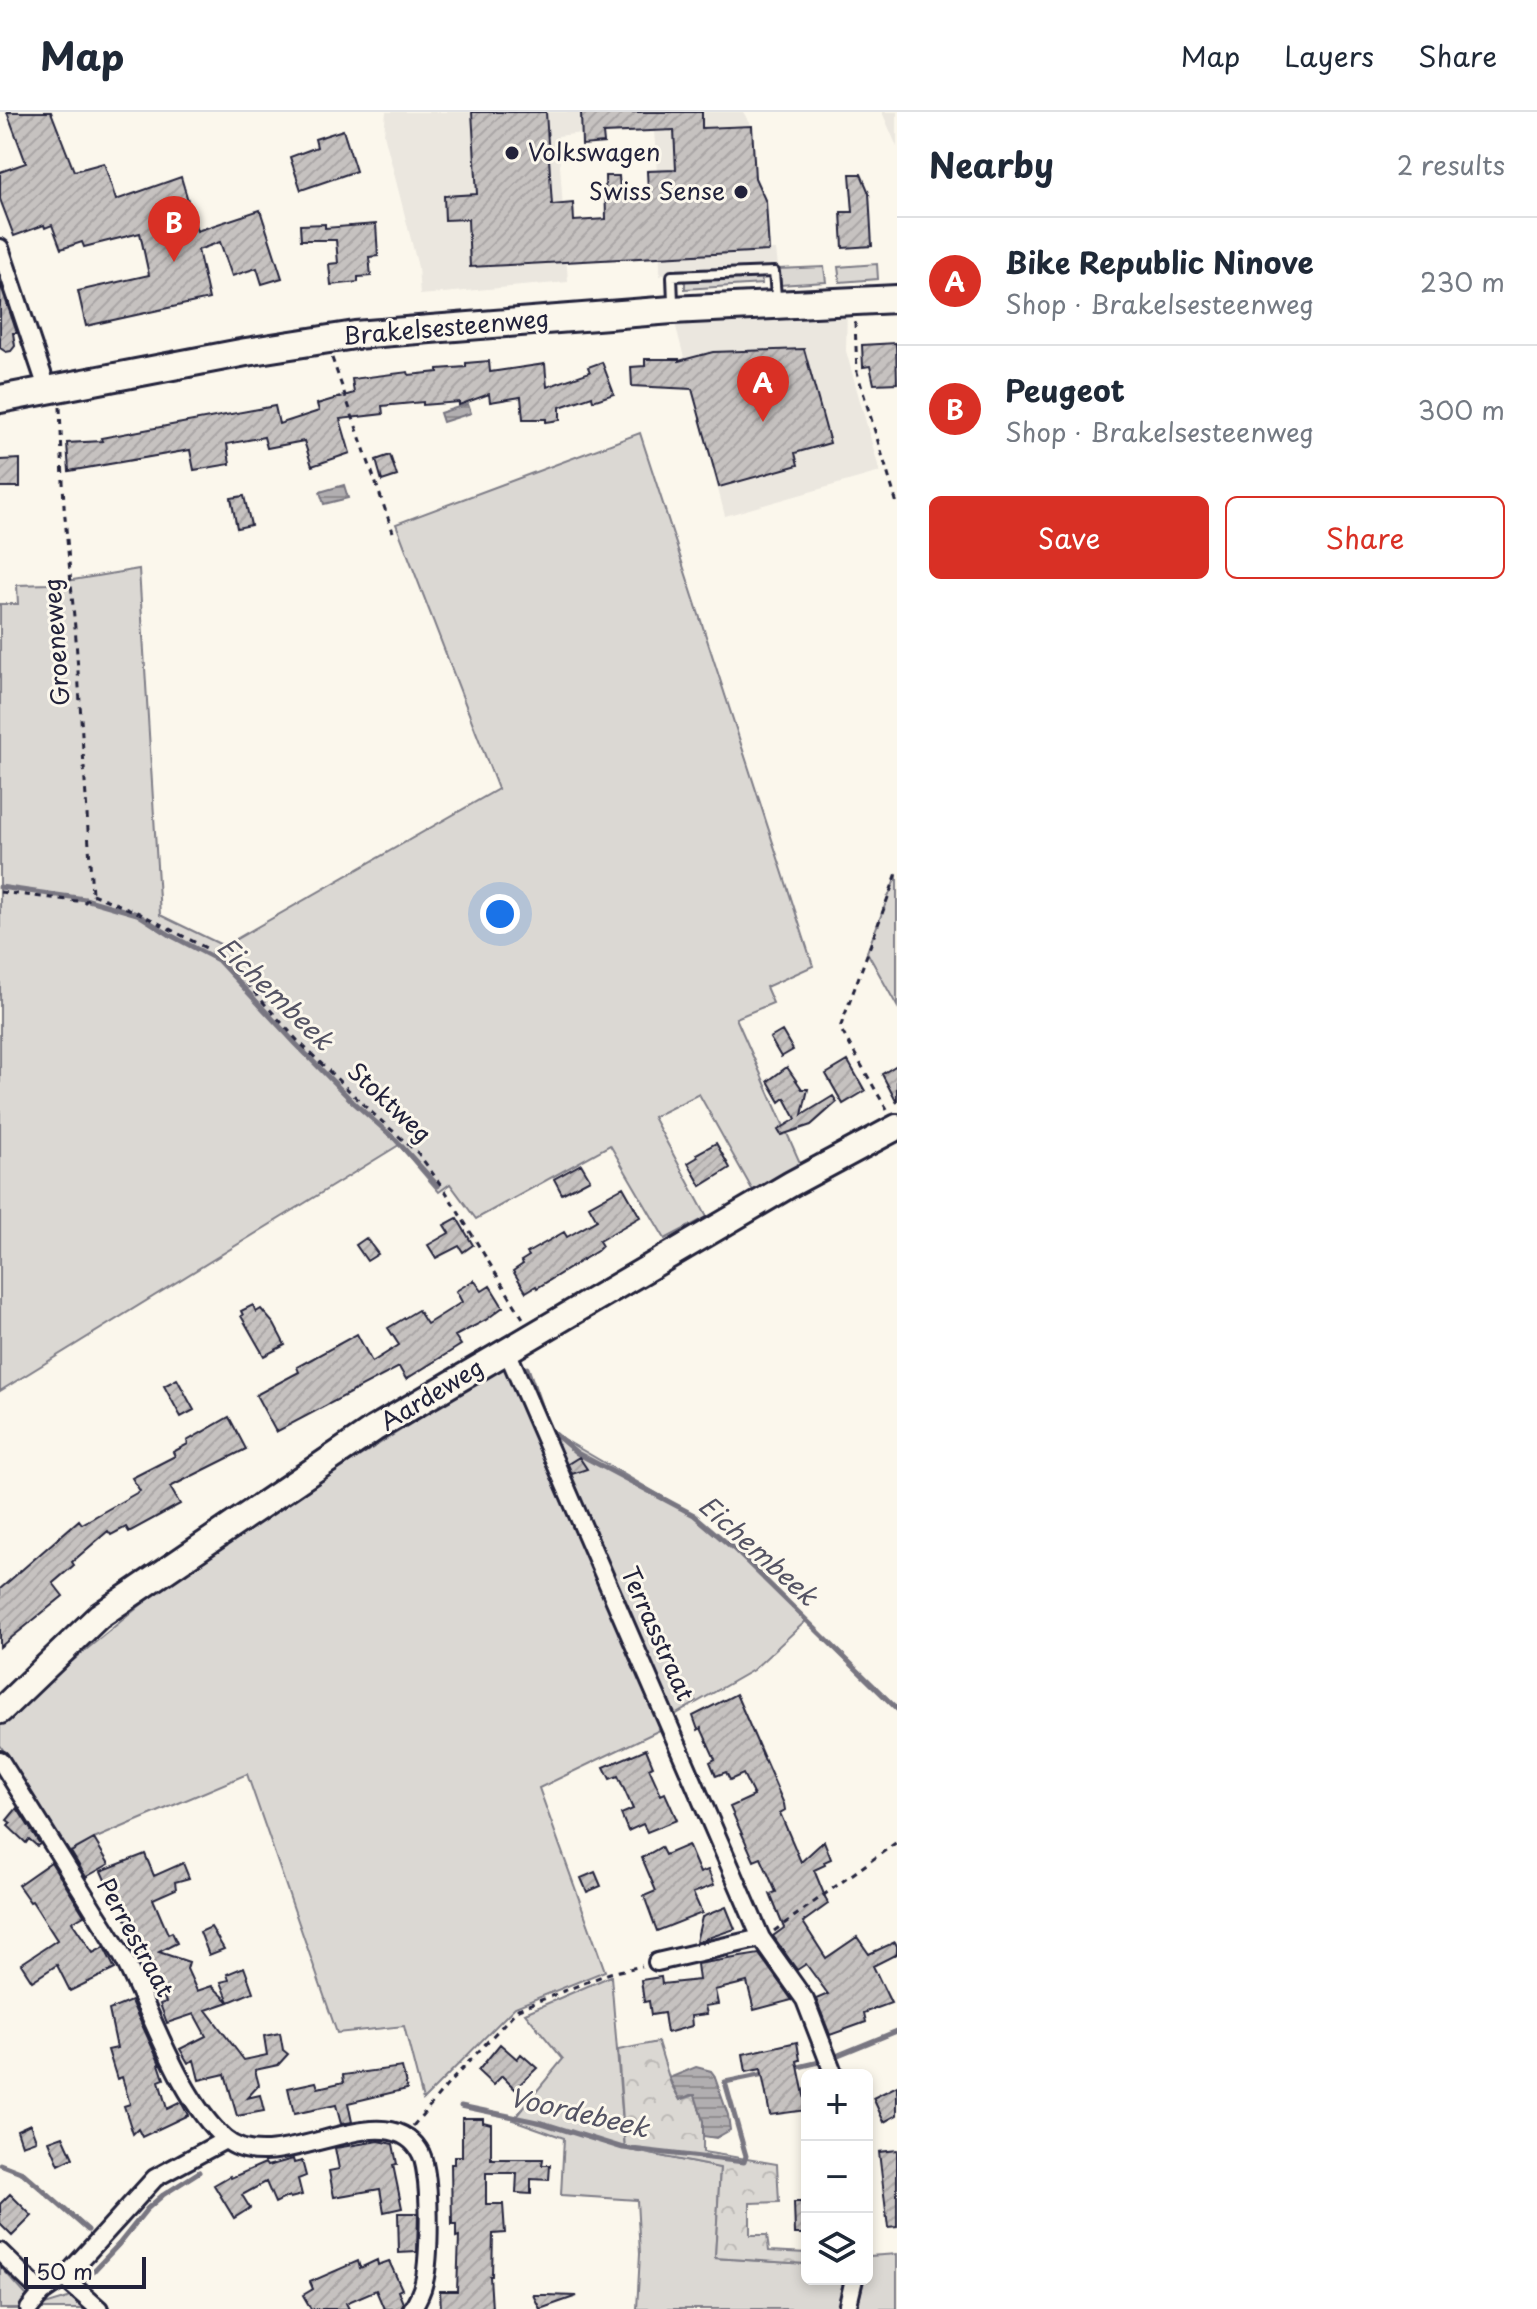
<!DOCTYPE html>
<html lang="en">
<head>
<meta charset="utf-8">
<style>
	:root { --surface:#fff; --page:#f2f2f3; --text:#1f2937; --muted:#747a83; --line:#e0e1e3; --accent:#d93025 }
	body { margin:0; font-family:"Playpen Sans",sans-serif; background:var(--page); color:var(--text) }
	.controls { position:absolute; right:24px; bottom:24px; display:grid; overflow:hidden; border-radius:12px; box-shadow:0 4px 12px #0003 }
	.controls button { width:72px; height:72px; display:grid; place-items:center; padding:0; border:0; border-bottom:2px solid var(--line); background:var(--surface); color:var(--text); font:40px sans-serif }
	.scale { position:absolute; left:24px; bottom:20px; width:122px; box-sizing:border-box; padding-left:8px; border:4px solid #22223b; border-top:0; font-size:22px; line-height:28px; white-space:nowrap; color:#22223b; -webkit-text-stroke:6px #fbf7ec; paint-order:stroke }
	.you { position:absolute; left:500px; top:802px; width:28px; height:28px; margin:-20px; border:6px solid #fff; border-radius:50%; background:#1a73e8; box-shadow:0 0 0 12px #1a73e833 }
	.badge { display:grid; place-items:center; width:52px; height:52px; border-radius:50%; background:var(--accent); color:#fff; font-size:26px; font-weight:700 }
	.pin { position:absolute; translate:-50% -66px; filter:drop-shadow(0 2px 4px #0008) }
	.pin::after { content:''; position:absolute; top:42px; width:28px; height:24px; background:inherit; clip-path:polygon(0 0,100% 0,50% 100%) }
	.list { margin:0; padding:0; list-style:none }
	h2 { display:flex; justify-content:space-between; align-items:center; height:104px; margin:0; padding:0 32px; font-size:34px }
	h2 small { font-size:26px; font-weight:400; color:var(--muted) }
	.list li { display:grid; grid-template-columns:52px 1fr auto; gap:24px; align-items:center; box-sizing:border-box; height:128px; padding:0 32px; border-top:2px solid var(--line) }
	.list b { display:block; font-size:30px; white-space:nowrap }
	.list p { margin:0; font-size:26px; white-space:nowrap; color:var(--muted) }
	.list em { font-size:26px; font-style:normal; color:var(--muted) }
	.actions { display:flex; gap:16px; padding:24px 32px }
	.actions a { flex:1; padding:18px 0; border:2px solid var(--accent); border-radius:12px; text-align:center; font-size:28px; color:var(--accent) }
	.actions .main { background:var(--accent); color:#fff }
	.icon { flex:none; width:44px; height:44px; fill:none; stroke:currentColor; stroke-width:2; stroke-linecap:round; stroke-linejoin:round }
	.map { position:relative; flex:none; width:897px; height:2197px; overflow:hidden }
	header { display:flex; align-items:center; gap:48px; box-sizing:border-box; height:112px; padding:0 40px; background:var(--surface); border-bottom:2px solid var(--line) }
	header strong { font-size:38px }
	nav { display:flex; gap:44px; margin-inline-start:auto; font-size:28px }
	main { display:flex }
	aside { flex:1; background:var(--surface) }
	.map>svg:first-child { display:block }
</style>
</head>
<body>
<header>
<strong>Map</strong>
<nav><a>Map</a><a>Layers</a><a>Share</a></nav>
</header>
<main>
<div class="map">
<svg width="897" height="2197" viewBox="0 0 897 2197">
	<defs>
		<pattern id="forest-crowns" width="20" height="18" patternUnits="userSpaceOnUse" patternTransform="scale(2)"><rect width="20" height="18" fill="#dbd8d3"/><path d="M2 6a3 3 0 1 1 6 0M12 15a3 3 0 1 1 6 0" fill="none" stroke="#bcb9b6"/></pattern>
		<pattern id="water-rules" width="6" height="5" patternUnits="userSpaceOnUse" patternTransform="scale(2)"><rect width="6" height="5" fill="#b1aeb0"/><path d="M0 2.5h6" fill="none" stroke="#908d90"/></pattern>
		<pattern id="building-hatch" width="6" height="6" patternUnits="userSpaceOnUse" patternTransform="scale(2)"><rect width="6" height="6" fill="#c6c2c0"/><path d="M-1 1l2-2M0 6l6-6M5 7l2-2" fill="none" stroke="#aaa6a6"/></pattern>
	</defs>
	<rect width="100%" height="100%" fill="#fbf7ec"/>
	<filter id="ink" filterUnits="userSpaceOnUse"><feTurbulence type="fractalNoise" baseFrequency=".0125" numOctaves="2"/><feDisplacementMap in="SourceGraphic" scale="16" xChannelSelector="R" yChannelSelector="G"/><feConvolveMatrix kernelMatrix="1 2 1 2 8 2 1 2 1" color-interpolation-filters="sRGB"/></filter>
	<g filter="url(#ink)">
		<path fill="#ebe7df" d="M386 0H743L752 14 755 66 766 90 769 138H776L778 154 663 162 660 165 659 87 654 19 582 21 558 24 568 170 420 183 418 155 384 22Z
			M882 0H897V35Z
			M847 196 846 239 880 360 725 404 674 207Z"/>
		<path fill="#dbd8d3" stroke="#7e7d87" stroke-width="2" d="M877 152 878 167 840 170 838 155Z
			M824 155 826 170 779 173 778 157Z
			M761 162 762 172 685 177V167Z
			M640 321 813 854 766 875 773 891 736 906 801 1053 753 1079 699 982 653 1005 707 1105 665 1127 610 1033 476 1107 450 1072 439 1080 399 1033 0 1279V492H18L17 473 49 472 139 457 160 803 224 834 498 677 396 412Z
			M897 762V894L867 840Z
			M501 1254 508 1257 664 1616 539 1676 605 1859 515 1895 423 1988 404 1914 337 1921 247 1662 94 1727 68 1741 0 1633V1614L5 1604 153 1483 282 1394Z
			M553 1321 694 1403 734 1437 807 1508 753 1558 671 1605Z
			M611 1864 625 2037 720 2056 715 2146 807 2152V2167H846L838 2197H637L640 2142 637 2088 561 2083 564 2026 513 2008 563 1947 525 1901Z
			M897 2142V2197H857L864 2167H867L869 2144Z
			M0 2154 25 2182 42 2194 71 2185 82 2189 88 2197H0Z"/>
		<path fill="url(#forest-crowns)" stroke="#7e7d87" stroke-width="2" d="M658 1930 671 1972 680 1988 695 1983 703 2009V2040L777 2052 779 2090 750 2091V2123H767L769 2139 807 2141V2152L715 2146 720 2056 625 2037 618 1938Z"/>
		<path fill="url(#water-rules)" stroke="#787681" stroke-width="2" d="M468 292 471 301 443 310 440 301Z
			M344 373 348 386 324 392 320 380Z
			M696 1955 711 1959 714 1963 728 2003 730 2018 716 2026 703 2024V2009L695 1983H690L680 1988 669 1966Z"/>
		<g fill="none" stroke-linecap="round" stroke-linejoin="round">
			<path stroke="#787681" stroke-width="5" d="M0 775 85 787 137 802 170 823 218 848 296 932 353 990 396 1028 438 1074
				M527 1256 548 1316 577 1341 694 1403 734 1437 897 1597
				M836 1944 897 1919
				M794 1956 824 1949
				M461 1994 542 2011 623 2036 744 2050 746 2044 725 1970 769 1961
				M0 2052 23 2061 88 2118
				M86 2167 119 2132 147 2097 163 2083 199 2060"/>
		</g>
		<path fill="url(#building-hatch)" stroke="#22223b" stroke-width="2" d="M7 0H51L74 59 104 51 116 88 181 65 197 119 260 98 282 166 262 172 257 156 232 164 220 130 198 138 209 187 86 214 78 179 149 163 140 121 84 135 82 130 61 137 52 113 45 116 44 113 14 124 0 87V60L26 51Z
			M472 0H546L552 93 573 91 574 109 606 107 605 64H619L620 79 648 78 647 59 676 58 674 18 603 21 604 31 582 33 581 0H702V16L752 14 755 66 766 90 769 139 470 155 468 107 445 108 444 84 477 82Z
			M343 18 356 59 301 78 290 45 317 35 315 27Z
			M850 62H861L869 81 872 134 843 136 841 100H853Z
			M325 112V116L376 112 378 144 369 145 371 164 358 165V170L331 173 329 152 338 151 336 128H301L300 113Z
			M0 171 17 221H13L15 234 11 239 6 240 0 236Z
			M896 231 897 271 874 272 870 254 863 255 862 233Z
			M804 237 830 331 795 341 798 353 719 375 692 277 632 274 631 255 645 254V247H679V249L713 240Z
			M489 249 490 260 545 252 547 275 590 260 588 255 602 250 614 282 593 289 592 284 560 295V308L546 310V307H523L521 285 490 290 489 282 459 293V290L423 293V290L382 294 383 302 340 307 350 341 312 354 304 329 267 336 264 325 227 332 230 352 194 358 190 338 69 359 67 331 102 329 101 326 275 294 279 312 319 299 317 292 354 281 352 267 408 260 409 263 438 260V257L466 255V251Z
			M390 343 397 364 382 369 376 348Z
			M20 347V375H0V348Z
			M244 384 251 413 237 416 231 386Z
			M782 919 793 938 781 945 770 926Z
			M848 949 865 979 843 992 826 962Z
			M897 953V991L882 962Z
			M787 955 802 977H808L802 1003 833 984 837 990 811 1013 781 1023 778 1018 796 1007 785 986 780 990 768 969Z
			M716 1031 730 1056 701 1074 688 1051 698 1045 696 1042Z
			M581 1052 590 1067 562 1082 554 1067Z
			M623 1075 640 1105 599 1129 602 1134 597 1139 537 1176 536 1174 526 1180 513 1159 523 1152 521 1149 529 1144 527 1141 564 1120 567 1125 597 1108 589 1094Z
			M457 1106 473 1133 463 1140 459 1134 436 1146 428 1133 449 1121 444 1113Z
			M366 1126 378 1142 367 1149 356 1133Z
			M474 1168 482 1179 490 1174 503 1195 486 1208 455 1224 461 1233 406 1267 399 1255 276 1320 256 1283 299 1260 297 1255 357 1222 372 1250 399 1233 388 1216 418 1198 427 1212 462 1190 456 1179Z
			M253 1193 256 1200 261 1197 274 1212 285 1233 264 1244 241 1204 243 1203 241 1199Z
			M177 1267 194 1298 181 1305 164 1274Z
			M229 1305 246 1337 170 1375 180 1392 129 1420 126 1415 111 1423 108 1419 72 1450 74 1453 53 1471 63 1484 0 1535V1477L79 1408 82 1412 140 1379 132 1366 175 1344 173 1340 188 1332 187 1329Z
			M579 1345 587 1357 572 1362 568 1352Z
			M736 1582 784 1692 785 1698 780 1701 801 1750 824 1729 831 1747 824 1750 825 1753 814 1758 828 1792 803 1810 826 1846 857 1825 869 1842 895 1830 897 1834V1842L873 1854 891 1891 864 1901 866 1910 830 1923 816 1887 828 1882 806 1852 797 1858 773 1824 784 1816 770 1782 776 1780 761 1746 754 1749 730 1695 754 1684 743 1662 730 1668 726 1660 716 1664 710 1650 715 1647 701 1616 698 1618 693 1604Z
			M646 1637 653 1654 649 1656 661 1683 665 1681 677 1708 647 1720 643 1712 628 1719 621 1702 633 1697 618 1664 610 1667 604 1655Z
			M17 1696 40 1732 37 1734 29 1727 26 1731 8 1714 11 1711 7 1708Z
			M94 1727 109 1752 86 1765 71 1740Z
			M688 1733 700 1761 708 1758 714 1773 693 1781 702 1801 657 1819 644 1784 656 1779 642 1746 661 1735 665 1743Z
			M145 1742 154 1764 183 1751 189 1766 175 1770 176 1777 153 1787 168 1822 172 1820 177 1831 159 1840 189 1850 187 1857 197 1879 212 1874 229 1890 206 1898 244 1948 267 1943 264 1924 280 1921 283 1938 288 1942 278 1953 255 1958 259 1973 247 1986 260 1983 264 1999 237 2004 225 1962 199 1968 194 1948 188 1951 180 1937 206 1924 194 1902 167 1911 160 1892 166 1890 130 1816 123 1800 126 1798 115 1772 108 1775 101 1759Z
			M51 1750 84 1803 72 1810 93 1841 104 1835 115 1857 70 1879 57 1853 32 1869 21 1852 57 1828 32 1789 30 1790 18 1773Z
			M595 1760 601 1774 587 1780 581 1766Z
			M726 1795 735 1817 696 1830 702 1805Z
			M211 1815 224 1837 209 1843 200 1820Z
			M759 1842 792 1888 754 1898 747 1870 715 1878 718 1892 705 1894 707 1902 691 1904 692 1914 667 1921 664 1901 651 1903 649 1889 644 1890 641 1868 661 1865 662 1872 699 1868 697 1852Z
			M244 1855 253 1880 229 1890 221 1870 229 1868 227 1862Z
			M131 1889 160 1952H159L164 1967 159 1969 167 1997 181 1990 188 2003 142 2025 138 2017 133 2022 124 1994 130 1992 122 1965 117 1967 108 1938 117 1936 109 1898Z
			M797 1930 800 1948 797 1949 807 1998 770 2003 761 1957 746 1960 743 1942Z
			M500 1932 517 1947 521 1942 537 1956 515 1977 502 1964 493 1973 478 1959Z
			M402 1955 407 1977 348 1991 352 2010 341 2012 336 1993 294 2002 288 1976 316 1970 318 1976 344 1970 343 1963Z
			M897 1974V2003L884 2010 873 1986Z
			M462 2006H483V2010L491 2012V2047H543L542 2053H550L549 2068 531 2067V2082L516 2081 517 2061H486V2092H503L505 2121 493 2122 492 2164H490L492 2197H441L440 2179H457L459 2124 456 2125V2113H452L451 2052H454V2044H462Z
			M30 2012 36 2028 22 2033 17 2018Z
			M63 2024 73 2046 59 2053 49 2029Z
			M379 2029 393 2032 397 2052 393 2053 402 2096 384 2100 380 2077 334 2085 329 2059 339 2057 335 2036Z
			M897 2038V2115L888 2116 879 2040Z
			M293 2047 294 2051 302 2049 306 2064 298 2067 302 2083 290 2086 289 2084 275 2091 266 2070 242 2083 250 2096 234 2106 214 2073 230 2064 231 2066 265 2051 267 2054Z
			M10 2082 32 2104 12 2124 0 2112V2092Z
			M794 2090H807V2122H795Z
			M398 2101H418L417 2140 399 2141Z
			M377 2148 378 2153 389 2149 402 2177 398 2179 403 2191 401 2197H384L376 2178 346 2191 349 2197H311L303 2183 313 2177 310 2170 358 2149 360 2156Z
			M533 2183H546L577 2184 540 2197Z"/>
		<g fill="none" stroke-linecap="round" stroke-linejoin="round">
			<g stroke="#22223b" stroke-width="14">
				<path id="lane" d="M673 190 672 164 774 160 776 184"/>
			</g>
			<g stroke="#22223b" stroke-width="22">
				<path id="street" d="M0 136 43 264
					M507 1239 761 1826 805 1888 834 1963
					M0 1648C29 1694 58 1740 87 1787 99 1807 113 1827 125 1849 152 1902 181 1989 225 2027 274 2070 382 1980 419 2038 432 2057 430 2146 424 2170 422 2179 417 2189 412 2197
					M657 1850 761 1826
					M0 2140 42 2181 64 2166
					M29 2197 42 2181
					M99 2197 64 2166 155 2066 225 2028
					M847 2197 854 2167"/>
			</g>
			<g stroke="#22223b" stroke-width="30">
				<path id="secondary" d="M0 1599 99 1504 374 1317 791 1072 897 1015"/>
			</g>
			<g stroke="#22223b" stroke-width="32">
				<path id="primary" d="M0 287 246 240 355 223 672 198 897 187"/>
			</g>
			<path stroke="#22223b" stroke-width="3" stroke-dasharray="6 6" stroke-linecap="butt" d="M855 210 857 260 897 392
				M332 246 393 420
				M60 295 64 394 76 527 92 782
				M0 780 85 790 92 782
				M92 782 139 801 223 845 297 928 370 999 418 1041 446 1080 524 1208
				M887 998 840 916 897 761
				M774 1819 897 1730
				M413 2014 449 1971 518 1897 610 1861 642 1854"/>
			<use href="#lane" stroke="#fbf7ec" stroke-width="8"/>
			<use href="#street" stroke="#fbf7ec" stroke-width="16"/>
			<use href="#secondary" stroke="#fbf7ec" stroke-width="24"/>
			<use href="#primary" stroke="#fbf7ec" stroke-width="26"/>
		</g>
	</g>
	<g fill="#22223b" stroke="#fbf7ec" stroke-width="3">
		<circle cx="512" cy="41" r="8"/>
		<circle cx="741" cy="80" r="8"/>
	</g>
	<g text-anchor="middle" stroke-width="6" stroke-linejoin="round" paint-order="stroke">
		<g font-size="24" fill="#22223b" stroke="#fbf7ec" text-anchor="start">
			<text x="528" y="49">Volkswagen</text>
			<text x="725" y="88" text-anchor="end">Swiss Sense</text>
		</g>
		<g font-size="24" fill="#22223b" stroke="#fbf7ec">
			<text transform="translate(446 216) rotate(-5)" y="8">Brakelsesteenweg</text>
			<text transform="translate(57 530) rotate(-94)" y="8">Groeneweg</text>
			<text transform="translate(389 991) rotate(43)" y="8">Stoktweg</text>
			<text transform="translate(432 1283) rotate(-31)" y="8">Aardeweg</text>
			<text transform="translate(657 1522) rotate(66)" y="8">Terrasstraat</text>
			<text transform="translate(135 1826) rotate(61)" y="8">Perrestraat</text>
		</g>
		<g font-size="26" font-style="italic" fill="#545364" stroke="#fbf7ec">
			<text transform="translate(275 882) rotate(44)" y="9">Eichembeek</text>
			<text transform="translate(758 1439) rotate(42)" y="9">Eichembeek</text>
			<text transform="translate(579 2001) rotate(13)" y="9">Voordebeek</text>
		</g>
	</g>
</svg>
<div class="controls">
<button>+</button>
<button>−</button>
<button><svg class="icon" aria-label="layers" viewBox="0 0 24 24"><path d="M12 4l9 5-9 5-9-5zM3 14l9 5 9-5"/></svg></button>
</div>
<div class="scale">50 m</div>
<div class="you"></div>
<div class="pin badge" style="left:763px;top:310px">A</div>
<div class="pin badge" style="left:174px;top:150px">B</div>
</div>
<aside>
<h2>Nearby<small>2 results</small></h2>
<ul class="list">
<li><span class="badge">A</span><div><b>Bike Republic Ninove</b><p>Shop · Brakelsesteenweg</p></div><em>230 m</em></li>
<li><span class="badge">B</span><div><b>Peugeot</b><p>Shop · Brakelsesteenweg</p></div><em>300 m</em></li>
</ul>
<div class="actions"><a class="main">Save</a><a>Share</a></div>
</aside>
</main>
</body>
</html>
